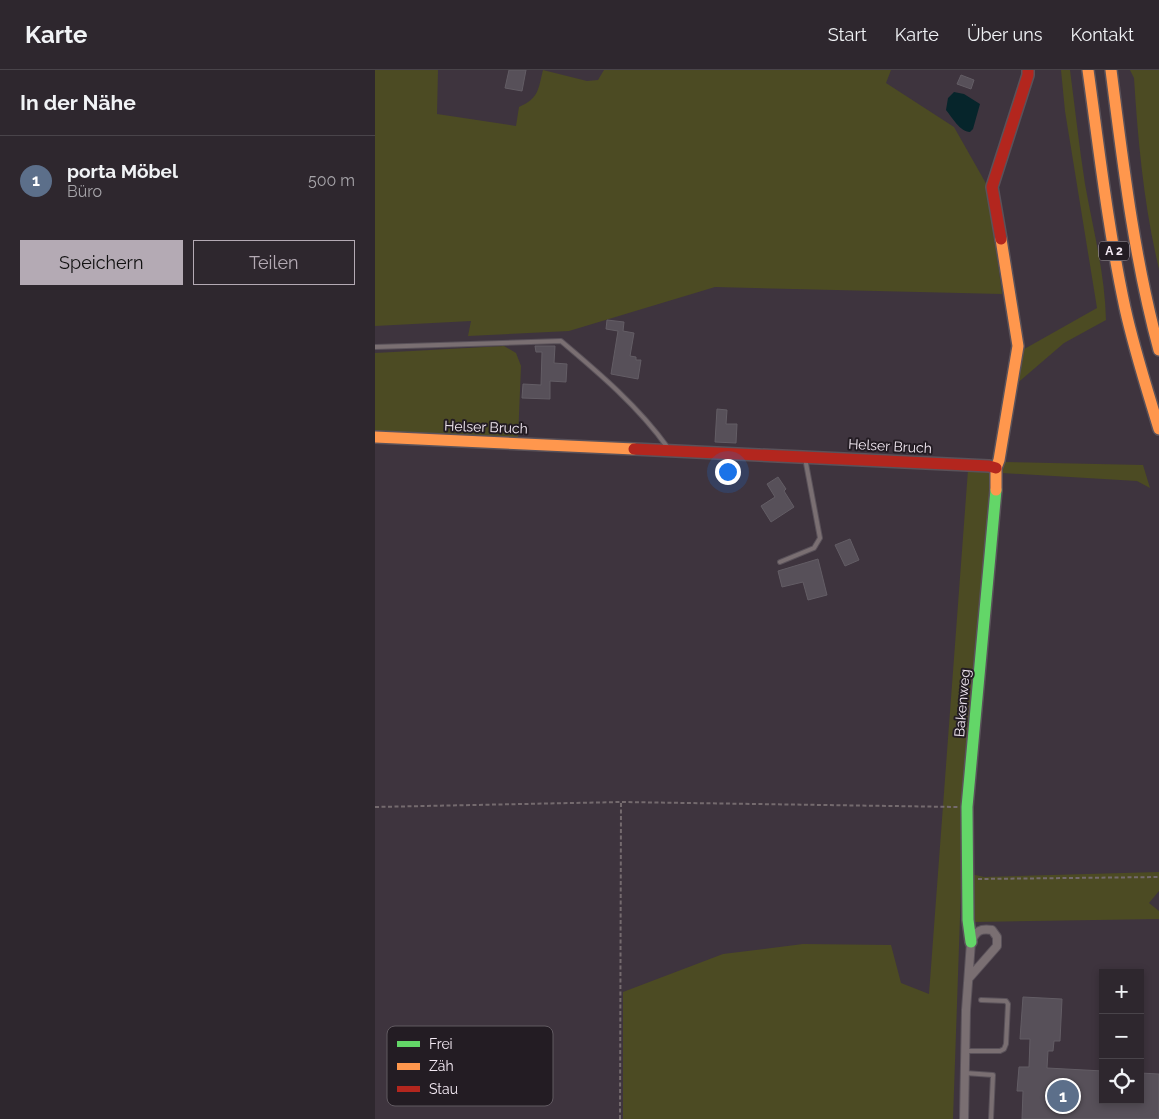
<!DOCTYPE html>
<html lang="de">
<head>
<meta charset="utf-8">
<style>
	:root { --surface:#2e272e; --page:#3a333a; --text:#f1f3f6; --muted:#a7a5aa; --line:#49444a; --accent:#b4aab4 }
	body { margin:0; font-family:Raleway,sans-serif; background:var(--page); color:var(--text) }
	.controls { position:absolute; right:15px; bottom:15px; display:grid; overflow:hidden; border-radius:0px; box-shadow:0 2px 8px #0003 }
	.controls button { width:45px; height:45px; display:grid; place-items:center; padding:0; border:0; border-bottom:1px solid var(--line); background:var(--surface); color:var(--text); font:25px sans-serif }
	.you { position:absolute; left:352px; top:401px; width:18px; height:18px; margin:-12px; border:4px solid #fff; border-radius:50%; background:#1a73e8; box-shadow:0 0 0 8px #1a73e833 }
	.badge { display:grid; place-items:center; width:32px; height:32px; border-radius:50%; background:var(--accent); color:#fff; font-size:16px; font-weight:700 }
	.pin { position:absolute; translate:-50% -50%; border:2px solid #fff; box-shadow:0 1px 5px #0006 }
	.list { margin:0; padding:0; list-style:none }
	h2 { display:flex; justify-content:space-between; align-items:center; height:65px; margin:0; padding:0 20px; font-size:21px }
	h2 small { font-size:16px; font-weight:400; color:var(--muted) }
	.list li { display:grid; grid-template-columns:32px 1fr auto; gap:15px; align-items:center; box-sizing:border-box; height:90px; padding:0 20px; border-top:1px solid var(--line) }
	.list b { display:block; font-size:19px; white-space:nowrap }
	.list p { margin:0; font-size:16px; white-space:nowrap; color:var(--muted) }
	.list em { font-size:16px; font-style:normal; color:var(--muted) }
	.actions { display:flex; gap:10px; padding:15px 20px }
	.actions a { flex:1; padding:11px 0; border:1px solid var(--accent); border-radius:0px; text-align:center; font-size:18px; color:var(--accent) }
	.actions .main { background:var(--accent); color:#111 }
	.icon { flex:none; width:28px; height:28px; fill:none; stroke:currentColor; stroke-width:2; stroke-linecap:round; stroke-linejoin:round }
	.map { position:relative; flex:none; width:784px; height:1049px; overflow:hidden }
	header { display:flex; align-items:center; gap:30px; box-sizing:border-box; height:70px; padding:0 25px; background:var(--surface); border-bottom:1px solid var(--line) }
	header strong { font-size:24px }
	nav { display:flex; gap:28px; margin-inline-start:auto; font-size:18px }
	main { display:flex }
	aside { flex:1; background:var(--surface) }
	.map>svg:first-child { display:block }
</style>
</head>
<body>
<header>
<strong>Karte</strong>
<nav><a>Start</a><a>Karte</a><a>Über uns</a><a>Kontakt</a></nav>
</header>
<main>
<aside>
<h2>In der Nähe<small></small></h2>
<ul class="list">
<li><span class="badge" style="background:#5c6f8a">1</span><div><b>porta Möbel</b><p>Büro</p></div><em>500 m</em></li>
</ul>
<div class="actions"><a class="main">Speichern</a><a>Teilen</a></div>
</aside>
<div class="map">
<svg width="784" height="1049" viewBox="0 0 784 1049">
	<rect width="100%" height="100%" fill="#3e343e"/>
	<path fill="#4c4b23" d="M0 0H63L62 44 141 56 144 37C164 28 163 20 168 0L212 11 223 10 229 0H516L511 13 579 57 613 117 627 224 340 217 194 261 93 266 96 251 0 256Z
		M686 0H695C700 38 704 76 710 114 718 159 730 204 731 250L689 273 639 316 644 282 722 238 690 41Z
		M755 0H784V199C769 136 763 72 759 8Z
		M129 276 141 283 146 296 143 369 0 361V283Z
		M628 392 768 395 775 418 762 411 627 403Z
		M593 400 617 401 589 732 578 1049H248V922L348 884 428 874 516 875 526 913 554 924Z
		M784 802V821L774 833 784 841V849L598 852 596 804 609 807Z"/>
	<path fill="#06252b" d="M579 22 589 24 605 34 598 59 595 62C585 62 577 47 571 40L573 28Z"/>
	<path fill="#575059" stroke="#635d65" d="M134 0H151L147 21 130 18Z
		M586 5 599 10 596 19 582 14Z
		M232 250 249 252 248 261 259 263 255 286 261 287V290H266L263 309 236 304 243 261 231 259Z
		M160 276H180L179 293 192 294 191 312 175 311V329L147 328 148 314 166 315 167 282H161Z
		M342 339 352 340 351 354H362L361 373 340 372Z
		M403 407 411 419 409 421 419 437 396 452 386 436 400 427 392 414Z
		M475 469 484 490 470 496 460 475Z
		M443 489 452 525 433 530 428 512 407 517 403 501Z
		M648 927 687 929 685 971H679L678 981H673L672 998 728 1001V1030H765V1003L784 1004V1049H647L648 1021H642L644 997H654L655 969H645Z"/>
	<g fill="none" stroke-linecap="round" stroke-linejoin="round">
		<g stroke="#5a525a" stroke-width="6">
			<path id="lane" d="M0 277 186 271C224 303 264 337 293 378
				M405 492 439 478 445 468 430 388
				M590 981H625L629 979 631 974 633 934 631 931 606 930
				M590 1003 618 1005 616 1049"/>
		</g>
		<g stroke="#5a525a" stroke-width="10">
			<path id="street" d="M589 1049 591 940 596 872C601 861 605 858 617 860L622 867V876L594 908"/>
		</g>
		<g stroke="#5a525a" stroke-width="14">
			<path id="fast" d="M596 872 593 850 592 737 621 420"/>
		</g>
		<g stroke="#5a525a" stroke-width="14">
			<path id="slow" d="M713 0C724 79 733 159 750 238 759 279 772 319 784 359
				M736 0C748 94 759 188 784 280
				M0 367 259 379
				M621 420V398L624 390 643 276 626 169"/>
		</g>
		<g stroke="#5a525a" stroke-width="14">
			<path id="jam" d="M626 169 617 117 653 5V0
				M259 379 614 396 621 398"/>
		</g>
		<path stroke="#746a6e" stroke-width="2" stroke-dasharray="4 2.5" stroke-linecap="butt" d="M0 737 246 732 583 737
			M603 809 784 807
			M245 1049 246 732"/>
		<use href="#lane" stroke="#7a6f72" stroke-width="4"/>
		<use href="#street" stroke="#7a6f72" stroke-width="8"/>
		<use href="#fast" stroke="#63d668" stroke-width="11"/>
		<use href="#slow" stroke="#ff974d" stroke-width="11"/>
		<use href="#jam" stroke="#b3261e" stroke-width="11"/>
	</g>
	<g text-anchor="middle" stroke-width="4" stroke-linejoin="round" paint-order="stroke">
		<rect fill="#231c23" stroke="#b5acb5" stroke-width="1" x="724" y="171.5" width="30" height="19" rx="4"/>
		<g font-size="12" font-weight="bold" fill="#f3e9f3">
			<text x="739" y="185">A 2</text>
		</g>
		<g font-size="14" fill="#f3e9f3" stroke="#231c23">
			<text transform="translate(111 357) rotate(2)" y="5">Helser Bruch</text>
			<text transform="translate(515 376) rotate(3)" y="5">Helser Bruch</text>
			<text transform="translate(587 633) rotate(-85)" y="5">Bakenweg</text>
		</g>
	</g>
	<rect x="12" y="956" width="166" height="80" rx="8" fill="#231c23" stroke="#615a61" stroke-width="1"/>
	<rect x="22" y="971" width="23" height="6" fill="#63d668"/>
	<rect x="22" y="993" width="23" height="7" fill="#ff974d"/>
	<rect x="22" y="1016" width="23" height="6" fill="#b3261e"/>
	<g font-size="14" fill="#f3e9f3">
		<text x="54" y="979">Frei</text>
		<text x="54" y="1001">Zäh</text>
		<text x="54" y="1024">Stau</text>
	</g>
</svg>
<div class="controls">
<button>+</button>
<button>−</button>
<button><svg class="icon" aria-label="locate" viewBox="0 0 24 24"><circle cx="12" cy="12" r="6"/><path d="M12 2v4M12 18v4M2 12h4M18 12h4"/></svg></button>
</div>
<div class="you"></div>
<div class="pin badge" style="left:688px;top:1026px;background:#5c6f8a">1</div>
</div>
</main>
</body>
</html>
